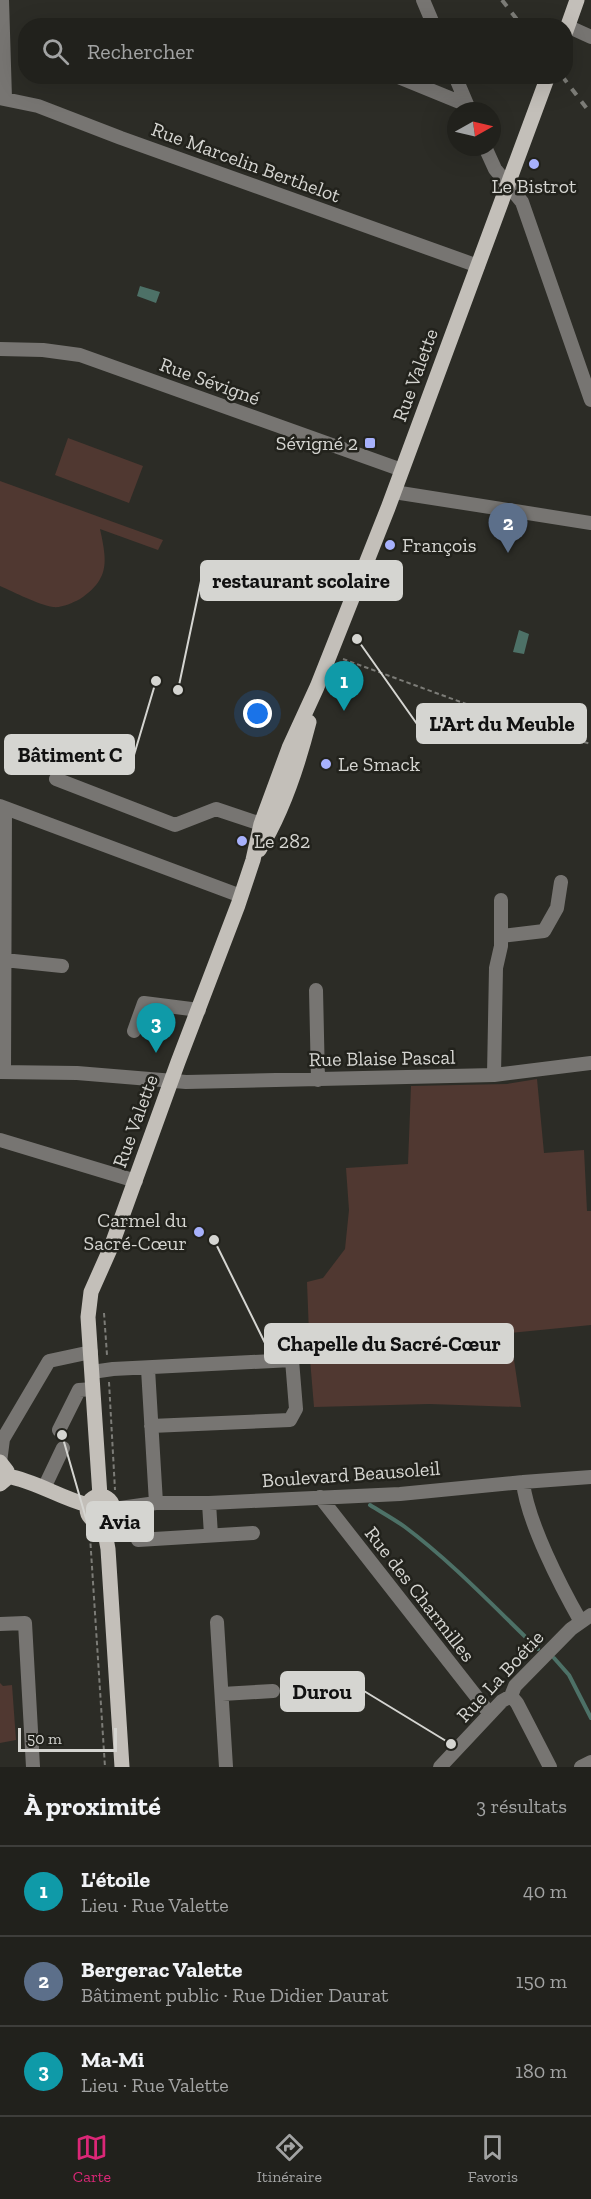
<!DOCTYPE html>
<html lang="fr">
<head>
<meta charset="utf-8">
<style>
	:root { --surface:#21211c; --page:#292925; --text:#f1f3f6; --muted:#a2a3a3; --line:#3e3e3b; --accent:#db2777 }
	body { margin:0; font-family:"Zilla Slab",serif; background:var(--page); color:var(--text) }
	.compass { position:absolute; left:447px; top:102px; width:54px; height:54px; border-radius:50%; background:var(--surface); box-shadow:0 6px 24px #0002; rotate:82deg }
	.scale { position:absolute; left:18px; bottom:15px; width:99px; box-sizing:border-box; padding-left:6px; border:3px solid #d5d5d1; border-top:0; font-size:16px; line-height:21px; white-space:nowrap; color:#d5d5d1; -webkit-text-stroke:4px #22221c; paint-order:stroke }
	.you { position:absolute; left:258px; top:714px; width:21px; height:21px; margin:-15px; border:4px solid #fff; border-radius:50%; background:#1a73e8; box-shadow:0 0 0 9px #1a73e833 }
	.badge { display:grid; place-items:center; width:39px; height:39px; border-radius:50%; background:var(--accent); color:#fff; font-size:20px; font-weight:700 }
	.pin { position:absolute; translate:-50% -50px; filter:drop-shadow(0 2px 3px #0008) }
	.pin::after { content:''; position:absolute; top:32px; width:21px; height:18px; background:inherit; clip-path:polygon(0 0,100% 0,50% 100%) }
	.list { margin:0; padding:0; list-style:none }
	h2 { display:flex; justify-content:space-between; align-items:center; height:78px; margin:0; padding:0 24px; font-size:26px }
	h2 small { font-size:20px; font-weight:400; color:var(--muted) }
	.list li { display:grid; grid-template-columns:39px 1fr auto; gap:18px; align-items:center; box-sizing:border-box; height:90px; padding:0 24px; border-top:2px solid var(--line) }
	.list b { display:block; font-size:22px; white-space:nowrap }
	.list p { margin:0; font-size:20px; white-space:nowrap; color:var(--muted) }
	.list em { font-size:20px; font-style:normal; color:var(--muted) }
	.icon { flex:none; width:33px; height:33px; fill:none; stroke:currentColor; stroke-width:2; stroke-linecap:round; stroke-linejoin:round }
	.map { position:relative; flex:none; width:591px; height:1767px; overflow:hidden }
	.search { position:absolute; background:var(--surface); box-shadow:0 6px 24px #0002; left:18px; right:18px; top:18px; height:66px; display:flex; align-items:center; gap:15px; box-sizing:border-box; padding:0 21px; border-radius:24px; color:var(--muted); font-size:22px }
	.sheet { height:348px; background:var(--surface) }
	nav { display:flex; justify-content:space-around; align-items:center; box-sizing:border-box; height:84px; border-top:2px solid var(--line); background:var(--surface); font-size:16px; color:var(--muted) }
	nav a { display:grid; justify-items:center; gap:3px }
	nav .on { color:var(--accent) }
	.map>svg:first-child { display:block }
</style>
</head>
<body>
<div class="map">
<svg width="591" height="1767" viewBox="0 0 591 1767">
	<rect width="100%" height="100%" fill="#2c2c26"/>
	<path fill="#503831" d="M68 438 143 466 129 503 55 475Z
		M0 481 163 540 158 550 100 529C107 561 110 579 80 599 72 603 62 608 53 607 39 605 14 592 0 586Z
		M537 1079 544 1153 584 1150 587 1211H591V1325L510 1333 521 1407 429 1404 314 1407 310 1359 307 1282 323 1278 345 1249 349 1210 346 1168 408 1164 411 1086 507 1084Z
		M0 1683 3 1686 12 1685 16 1740 0 1743Z"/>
	<path fill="#4d7167" d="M140 286 160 292 156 303 137 296Z
		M519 630 529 634 524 654 513 652Z"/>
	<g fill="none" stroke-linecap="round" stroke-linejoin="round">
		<path stroke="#4d7167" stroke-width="4" d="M370 1505C381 1512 394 1519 405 1527 453 1563 494 1607 538 1649
			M554 1658 569 1675 591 1718"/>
		<path stroke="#7c7c77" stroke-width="2" stroke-dasharray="4.5 3" stroke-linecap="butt" d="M343 659 521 724 591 744
			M104 1313 107 1355
			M109 1382 115 1490
			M119 1525 122 1540
			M90 1536 105 1767"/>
		<path stroke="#777572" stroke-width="14" d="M2 0 5 98
			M423 0 434 26
			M567 26 591 37
			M396 76 467 105
			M455 76 469 109
			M0 98 38 106 121 138 478 266
			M485 147 495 169 522 202 591 400
			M0 349 43 350 80 355 402 470
			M394 492 591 523
			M56 779 175 825 216 809 261 824
			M0 806 241 896
			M501 936 544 931 557 908 561 882
			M4 960 62 966
			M316 990 318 1080
			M134 1031 144 1003 199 1010
			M0 1072 77 1073 186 1082 494 1075 591 1063
			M4 1072 5 808
			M494 1075 496 968 501 946V900
			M0 1140 136 1181
			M148 1369 156 1503
			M92 1372 113 1369 292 1360 296 1409 290 1420 151 1426
			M59 1430 79 1390 93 1389
			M0 1462 3 1439 49 1361 91 1352
			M523 1482C527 1521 561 1587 581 1622
			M44 1488 63 1448
			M320 1497 490 1714
			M209 1503 211 1535
			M113 1509 156 1503H209L400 1494 523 1482 591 1477
			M138 1540 253 1533
			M217 1622 226 1767
			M0 1624 25 1623 33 1767
			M222 1694 273 1691
			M511 1696 517 1703 550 1767
			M440 1767 502 1701 511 1696 515 1686 571 1629 591 1615
			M581 1767 591 1762"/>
		<path stroke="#c3bfb9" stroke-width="15" d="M566 31 577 0
			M259 850C283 812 298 765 309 722
			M0 1462 7 1471 6 1479 0 1484
			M7 1476C36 1481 60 1498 88 1505
			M100 1496 88 1317 91 1292 111 1247 178 1062 238 905 253 860 261 824 289 748 317 687 388 508 548 76
			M87 1509a13 13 0 1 1 26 0a13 13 0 1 1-26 0Z
			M103 1522 108 1549 122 1767"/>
		<path stroke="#7c7c77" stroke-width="4" stroke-dasharray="8 8" stroke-linecap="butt" d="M502 0 522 26
			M562 76 591 114"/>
	</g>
	<g fill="#a7b1fc" stroke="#22221c" stroke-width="2">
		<circle cx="534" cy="164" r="6"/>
		<rect x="364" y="437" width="12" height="12" rx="3"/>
		<circle cx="390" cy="545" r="6"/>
		<circle cx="326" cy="764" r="6"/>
		<circle cx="242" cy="841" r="6"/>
		<circle cx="199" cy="1232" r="6"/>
	</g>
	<g text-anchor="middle" stroke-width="5" stroke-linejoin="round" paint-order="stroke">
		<g font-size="20" fill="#d5d5d1" stroke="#22221c">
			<text transform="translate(246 162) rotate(20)" y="7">Rue Marcelin Berthelot</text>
			<text transform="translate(415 375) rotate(-70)" y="7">Rue Valette</text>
			<text transform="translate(210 381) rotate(20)" y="7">Rue Sévigné</text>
			<text transform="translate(382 1058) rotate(-1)" y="7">Rue Blaise Pascal</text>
			<text transform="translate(135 1121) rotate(-70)" y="7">Rue Valette</text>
			<text transform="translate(351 1474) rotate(-4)" y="7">Boulevard Beausoleil</text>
			<text transform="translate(420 1594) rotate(52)" y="7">Rue des Charmilles</text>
			<text transform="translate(500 1676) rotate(-47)" y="7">Rue La Boétie</text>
		</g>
		<g font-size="20" fill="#d5d5d1" stroke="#22221c" text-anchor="start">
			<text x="534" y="193" text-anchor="middle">Le Bistrot</text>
			<text x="358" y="450" text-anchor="end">Sévigné 2</text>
			<text x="402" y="552">François</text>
			<text x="338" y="771">Le Smack</text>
			<text x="254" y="848">Le 282</text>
			<text x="187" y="1227" text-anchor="end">Carmel du<tspan x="187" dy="23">Sacré-Cœur</tspan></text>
		</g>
	</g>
	<path fill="none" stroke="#d5d5d1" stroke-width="2" d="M178 690L201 581M357 639L417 724M156 681L134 755M214 1240L265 1343M62 1435L87 1522M451 1744L364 1691"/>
	<g fill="#d5d5d1" stroke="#22221c" stroke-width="2">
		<circle cx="178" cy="690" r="6"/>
		<circle cx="357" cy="639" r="6"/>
		<circle cx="156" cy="681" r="6"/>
		<circle cx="214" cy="1240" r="6"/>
		<circle cx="62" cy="1435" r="6"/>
		<circle cx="451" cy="1744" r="6"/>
	</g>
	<g fill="#d5d5d1" stroke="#d5d5d1" stroke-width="2">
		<rect x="201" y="561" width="201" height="39" rx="6"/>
		<rect x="417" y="704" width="169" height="39" rx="6"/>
		<rect x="5" y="735" width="129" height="39" rx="6"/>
		<rect x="265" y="1324" width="248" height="39" rx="6"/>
		<rect x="87" y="1502" width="66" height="39" rx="6"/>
		<rect x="281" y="1672" width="83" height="39" rx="6"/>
	</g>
	<g font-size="21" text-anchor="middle" font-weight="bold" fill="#111">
		<text x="301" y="588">restaurant scolaire</text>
		<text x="502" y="731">L'Art du Meuble</text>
		<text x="70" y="762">Bâtiment C</text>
		<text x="389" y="1351">Chapelle du Sacré-Cœur</text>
		<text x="120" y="1529">Avia</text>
		<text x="322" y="1699">Durou</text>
	</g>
</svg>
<svg class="compass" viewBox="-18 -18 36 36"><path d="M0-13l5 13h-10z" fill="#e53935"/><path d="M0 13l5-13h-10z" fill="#a2a3a3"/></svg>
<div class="scale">50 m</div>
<div class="you"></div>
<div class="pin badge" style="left:344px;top:711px;background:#0f9aa8">1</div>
<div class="pin badge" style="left:508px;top:553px;background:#5c6f8a">2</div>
<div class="pin badge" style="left:156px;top:1053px;background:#0f9aa8">3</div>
<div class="search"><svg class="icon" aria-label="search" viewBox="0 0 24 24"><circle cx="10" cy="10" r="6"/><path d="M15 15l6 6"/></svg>Rechercher</div>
</div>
<section class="sheet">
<h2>À proximité<small>3 résultats</small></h2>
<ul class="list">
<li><span class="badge" style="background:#0f9aa8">1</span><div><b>L'étoile</b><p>Lieu · Rue Valette</p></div><em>40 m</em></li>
<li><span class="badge" style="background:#5c6f8a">2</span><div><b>Bergerac Valette</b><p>Bâtiment public · Rue Didier Daurat</p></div><em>150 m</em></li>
<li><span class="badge" style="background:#0f9aa8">3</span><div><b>Ma-Mi</b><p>Lieu · Rue Valette</p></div><em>180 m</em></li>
</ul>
</section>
<nav>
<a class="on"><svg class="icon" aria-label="map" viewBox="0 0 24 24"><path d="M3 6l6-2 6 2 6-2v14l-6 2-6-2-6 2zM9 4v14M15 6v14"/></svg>Carte</a>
<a><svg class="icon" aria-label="directions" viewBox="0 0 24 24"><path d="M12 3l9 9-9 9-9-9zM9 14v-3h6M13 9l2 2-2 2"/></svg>Itinéraire</a>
<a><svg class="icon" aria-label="saved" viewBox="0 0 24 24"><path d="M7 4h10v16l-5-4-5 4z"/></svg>Favoris</a>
</nav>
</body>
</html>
